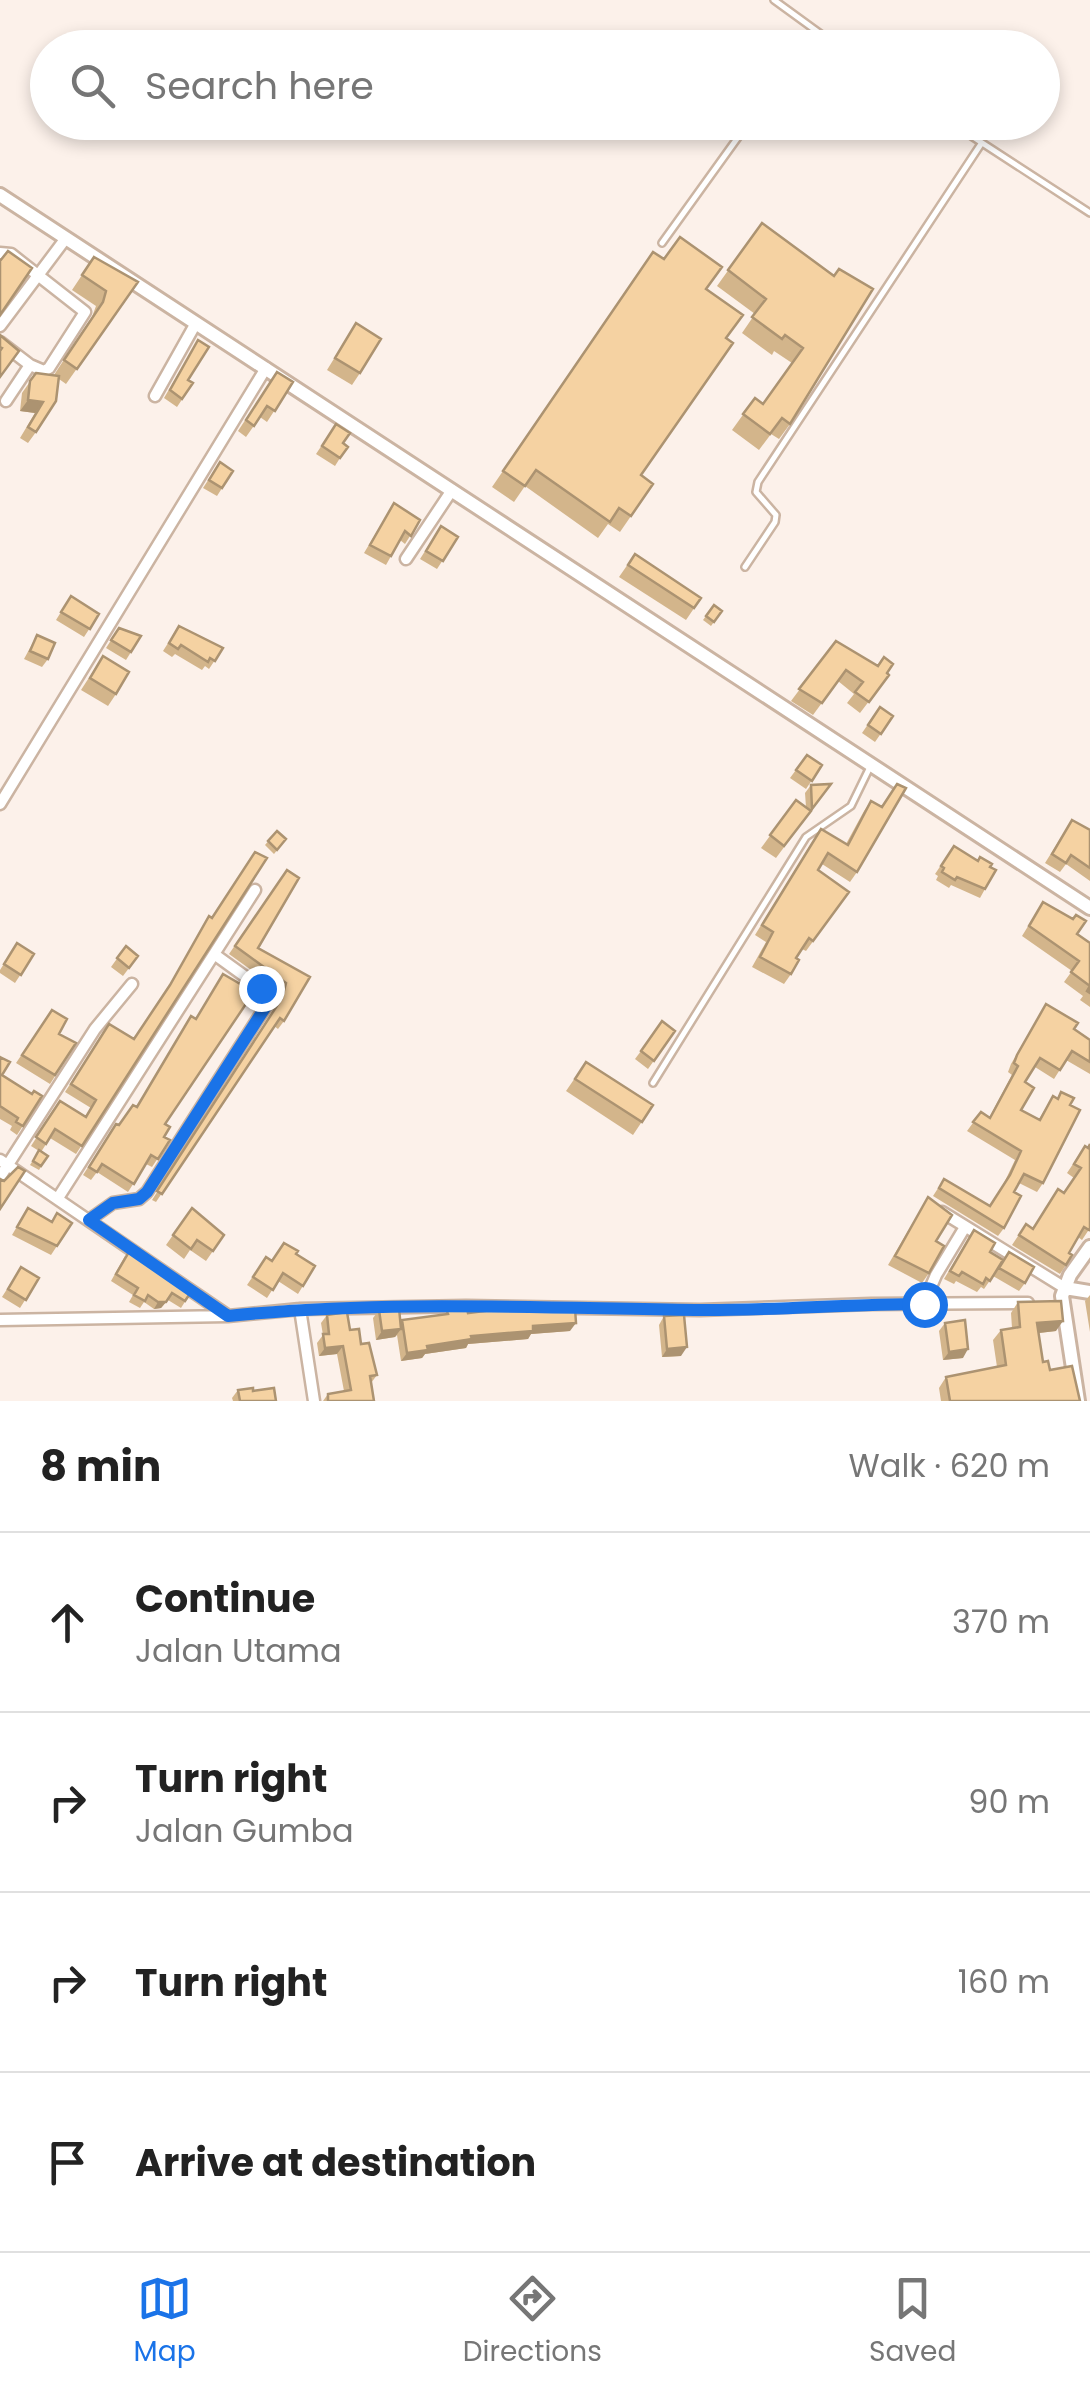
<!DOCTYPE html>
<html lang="en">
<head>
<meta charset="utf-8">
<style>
	:root { --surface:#fff; --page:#f6f6f6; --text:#222; --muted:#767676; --line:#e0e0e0; --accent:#1a73e8 }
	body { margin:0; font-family:Poppins,sans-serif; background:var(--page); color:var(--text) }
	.stop { position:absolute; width:30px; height:30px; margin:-22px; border:8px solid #1a73e8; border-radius:50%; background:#fff }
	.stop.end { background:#1a73e8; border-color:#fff; box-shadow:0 2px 10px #0008 }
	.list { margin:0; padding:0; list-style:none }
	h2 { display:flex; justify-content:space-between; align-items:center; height:130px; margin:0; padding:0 40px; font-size:42px }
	h2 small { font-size:32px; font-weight:400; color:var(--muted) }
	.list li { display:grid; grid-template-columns:65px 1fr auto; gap:30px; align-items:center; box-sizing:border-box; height:180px; padding:0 40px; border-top:2px solid var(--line) }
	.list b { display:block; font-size:38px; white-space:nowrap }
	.list p { margin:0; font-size:32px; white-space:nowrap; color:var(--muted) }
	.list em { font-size:32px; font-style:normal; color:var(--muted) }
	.icon { flex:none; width:55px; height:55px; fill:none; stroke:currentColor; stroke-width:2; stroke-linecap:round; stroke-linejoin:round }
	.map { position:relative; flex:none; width:1090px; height:1401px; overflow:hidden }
	.search { position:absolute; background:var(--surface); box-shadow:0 5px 15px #0003; left:30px; right:30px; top:30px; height:110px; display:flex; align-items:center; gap:25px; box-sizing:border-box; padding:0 35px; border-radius:55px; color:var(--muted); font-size:38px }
	.sheet { height:850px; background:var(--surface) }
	nav { display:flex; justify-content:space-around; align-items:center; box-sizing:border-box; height:140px; border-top:2px solid var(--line); background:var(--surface); font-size:28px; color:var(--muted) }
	nav a { display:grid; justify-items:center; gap:5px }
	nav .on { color:var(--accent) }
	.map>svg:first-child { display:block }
</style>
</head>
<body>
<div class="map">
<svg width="1090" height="1401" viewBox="0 0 1090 1401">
	<rect width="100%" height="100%" fill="#fcf1ea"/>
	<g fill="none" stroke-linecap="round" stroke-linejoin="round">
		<g stroke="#cbb4a2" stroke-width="10">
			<path id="service" d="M774 0 840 48
				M804 48 816 31
				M950 122 1090 213
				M662 243 749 122
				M745 567 775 522 776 515 756 492 758 482 981 144
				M653 1083 806 837 851 806 870 767"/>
		</g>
		<g stroke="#cbb4a2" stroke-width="15">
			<path id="minor" d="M0 253 11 254 85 312 49 368 44 371 30 365
				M0 326 66 238
				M0 342 30 365 6 401
				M155 396 196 323
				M406 559 452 490
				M0 804 266 368
				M0 1160 227 1315
				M0 1177 95 1029 132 984
				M58 1198 255 890
				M942 1212 1065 1288
				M89 1220 113 1203 139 1199 147 1192 268 1003 267 995 261 988 214 954
				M924 1303 936 1275 965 1227
				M300 1309 314 1401
				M0 1320 228 1316 300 1309 466 1306 700 1310 871 1304 1028 1303"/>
		</g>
		<g stroke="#cbb4a2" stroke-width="18">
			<path id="tertiary" d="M0 195 1090 908
				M1065 1288 1090 1292
				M1078 1401 1062 1296 1070 1275 1090 1247"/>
		</g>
		<use href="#service" stroke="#fff" stroke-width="5"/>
		<use href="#minor" stroke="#fff" stroke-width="10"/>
		<use href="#tertiary" stroke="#fff" stroke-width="12"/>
	</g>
	<path fill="#d3b58b" d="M762 223 834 276 790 424 779 439 771 434 759 450 732 430 755 398 763 404 792 363 774 351 772 355 742 333 755 314 717 286Z
		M653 252 706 289 726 338 641 475 631 516 620 532 608 524 598 538 525 486 514 502 492 487Z
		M94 257 138 282 66 384 59 379 36 432 28 443 20 438 35 413 20 411 22 393 36 373 54 375 92 317 96 306 72 290Z
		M356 323 360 373 352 385 327 370Z
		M198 340 188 380 193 383 177 407 164 398Z
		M277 372 293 382 267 422 260 417 246 437 238 431Z
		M336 424 343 443 340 458 335 466 316 454Z
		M220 462 233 471 217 496 203 488Z
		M394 503 420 520 405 544 400 540 386 565 364 553Z
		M441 526 458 537 437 569 420 559Z
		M635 554 701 598 686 620 619 577Z
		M71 596 99 614 84 637 56 620Z
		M714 605 722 611 711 626 703 620Z
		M179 626 223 648 209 669 205 666 202 670 175 654 172 657 163 651Z
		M119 628 131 652 126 660 106 648Z
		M37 635 48 659 42 667 24 659Z
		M836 641 889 675 860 713 847 703 854 694 838 681 813 715 791 701Z
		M103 656 116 694 108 706 81 690Z
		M880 707 893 716 875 742 862 733Z
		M807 755 822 765 806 789 790 778Z
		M831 784 776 858 761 848 796 800 806 807 805 793 811 785Z
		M871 801 857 872 850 882 822 864 818 870 849 892 806 951 802 949 796 958 791 974 784 984 752 967 766 942 755 935 814 839 846 844 864 811Z
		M1072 820 1090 830V881L1066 864 1060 872 1045 863Z
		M277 831 286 839 274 854 265 845Z
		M954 846 985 889 980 898 951 885 949 888 936 880 938 876 935 874Z
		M267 858 76 1154 50 1138 41 1152 48 1156 39 1170 30 1165 39 1151 31 1146 60 1101 85 1117 91 1108 65 1092 108 1026 134 1039 165 993 209 916 212 918Z
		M287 870 258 948 310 977 284 1021 278 1029 274 1026 156 1202 152 1200 276 1007 280 991 229 954Z
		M1043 902 1077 934 1090 943V1007L1080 1000 1083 996 1064 982 1072 971 1022 936Z
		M17 943 34 954 15 983 0 973V970Z
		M126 946 138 956 123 976 111 967Z
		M223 974 165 1124 164 1137 170 1140 152 1167 146 1164 128 1192 97 1172 91 1180 83 1175 116 1124 119 1125 136 1107 196 1018Z
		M1046 1004 1074 1029 1090 1040V1074L1066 1060 1054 1079 1035 1067 1025 1082 1021 1110 1039 1119 1053 1096 1057 1098 1061 1092 1070 1105 1043 1183 1037 1192 1019 1183 1014 1192 1004 1228 998 1236 933 1196 944 1179 990 1206 1004 1183 1015 1160 967 1131 981 1112 989 1118 1012 1075 1008 1072 1011 1064Z
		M52 1010 59 1034 76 1043 50 1084 16 1063Z
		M675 1031 648 1069 635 1059 641 1051Z
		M0 1057 2 1075 32 1094 42 1096 17 1135 10 1130 12 1126 0 1119Z
		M586 1062 653 1105 633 1135 566 1091Z
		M1085 1146 1088 1148 1090 1228 1082 1240 1078 1237 1069 1253 1066 1265 1060 1274 1012 1245 1026 1224 1032 1228 1064 1193 1074 1178 1067 1173Z
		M928 1197 936 1241 929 1273 922 1283 888 1265Z
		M28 1208 52 1222 72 1223 51 1255 12 1235Z
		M192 1208 224 1235 206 1261 190 1250 184 1259 166 1245Z
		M968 1239 990 1252 996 1271 1009 1252 1025 1283 1019 1291 993 1276 984 1289 981 1287 977 1292 956 1281 954 1284 944 1279Z
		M296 1254 315 1266 298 1294 278 1281 267 1298 247 1285 266 1257 272 1261Z
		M125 1256 191 1292 181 1308 168 1300 161 1308 154 1309 144 1302 140 1308 129 1302 133 1295 111 1281Z
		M21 1267 39 1278 20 1308 2 1297Z
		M1090 1295V1332L1085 1301Z
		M1018 1302 1056 1331 1039 1333 1043 1362 1080 1401H941L939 1388 946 1377 997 1367 993 1340 1001 1330 1012 1328 1011 1313Z
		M379 1310 400 1322 402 1320 444 1315 447 1311 468 1313 570 1331 531 1334 528 1339 468 1344 466 1348 425 1354 422 1358 401 1361 397 1335 395 1337 376 1340 373 1318Z
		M327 1315 350 1330 361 1344 377 1375 371 1383 374 1401H323L328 1394 344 1391 337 1354 319 1356 317 1343 323 1335 321 1323Z
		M664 1316 681 1356 662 1357 659 1325Z
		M945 1323 963 1358 943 1360 939 1331Z
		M238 1390 253 1391 276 1401H233L232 1398Z"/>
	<path fill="#ac9371" d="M28 400 43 402 35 413 20 411Z
		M158 1302H166L161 1308 154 1309Z
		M1063 1321 1056 1331 1030 1334 1037 1323Z
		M576 1323 570 1331 531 1334 528 1339 468 1344 466 1348 425 1354 422 1358 401 1361 407 1353 427 1346 471 1336 533 1326Z
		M401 1329 395 1337 376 1340 382 1331Z
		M343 1346 337 1354 319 1356 325 1348Z
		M687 1347 681 1356 662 1357 667 1349Z
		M968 1349 963 1358 943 1360 949 1352Z"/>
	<path fill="#f5d2a2" stroke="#ac9371" stroke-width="2.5" d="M762 223 834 276 839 269 873 289 790 424 782 418 770 434 743 414 755 398 763 404 803 348 785 335 782 339 752 317 766 299 728 270Z
		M680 237 722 267 706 289 743 315 726 338 733 343 641 475 653 484 631 516 619 508 610 522 536 470 525 486 503 471 653 252 664 259Z
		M8 251 32 268 0 315V261Z
		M94 257 138 282 77 369 64 360 103 302 106 291 82 275Z
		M356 323 381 339 360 373 335 358Z
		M0 335 19 351 0 377V351L2 348 0 347Z
		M198 340 209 347 188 380 193 383 182 399 170 390Z
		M277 372 293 382 275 411 267 406 254 426 246 420Z
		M36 373 59 376 56 401 36 432 28 427 43 402 28 400 30 381Z
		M336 424 350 433 343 443 348 447 340 458 322 446Z
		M220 462 233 471 222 488 209 480Z
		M394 503 420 520 411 536 405 531 391 556 370 545Z
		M441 526 458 537 443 561 426 551Z
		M635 554 701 598 694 608 628 565Z
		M71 596 99 614 90 629 61 612Z
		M714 605 722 611 714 622 706 616Z
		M179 626 223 648 215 661 210 658 208 662 181 645 178 649 169 643Z
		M119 628 141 636 131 652 111 640Z
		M37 635 55 643 48 659 30 651Z
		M836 641 878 666 884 657 893 664 887 673 889 675 869 702 855 692 863 682 846 670 822 703 799 689Z
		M103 656 129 672 116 694 90 678Z
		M880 707 893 716 881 734 868 725Z
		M807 755 822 765 812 781 796 770Z
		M831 784 812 809 811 785Z
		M897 784 906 788 857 872 828 853 818 870 849 892 813 941 809 938 796 958 799 960 791 974 760 957 773 932 762 925 821 829 848 845 871 801 882 807Z
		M796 800 811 811 784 846 770 835Z
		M1072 820 1090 830V868L1071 855 1066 863 1052 854Z
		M277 831 286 839 277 850 268 841Z
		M954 846 978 861 980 857 992 864 990 867 996 870 985 889 957 877 955 880 942 872 944 868 941 866Z
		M255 852 267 858 82 1146 55 1129 46 1144 36 1137 60 1101 86 1117 96 1100 71 1084 109 1024 134 1039 170 985 209 916 212 918Z
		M287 870 299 878 258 948 310 977 284 1021 280 1018 162 1194 157 1191 282 998 286 983 235 946Z
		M1043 902 1073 919 1076 915 1086 921 1077 934 1090 943V993L1087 991 1090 986 1071 972 1079 961 1029 926Z
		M17 943 34 954 21 975 4 964Z
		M126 946 138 956 129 968 117 958Z
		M223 974 254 992 165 1124 170 1127 164 1137 170 1140 158 1159 151 1155 134 1184 102 1164 97 1172 89 1167 116 1124 119 1125 133 1105 137 1107 191 1016 196 1019Z
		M1046 1004 1078 1023 1074 1029 1090 1040V1062L1072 1051 1060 1070 1040 1058 1025 1082 1034 1088 1021 1110 1040 1120 1053 1096 1058 1099 1061 1092 1074 1098 1070 1105 1080 1110 1043 1183 1024 1174 1014 1192 1021 1196 1004 1228 939 1188 944 1179 990 1206 1010 1175 1021 1151 973 1122 981 1112 990 1118 1018 1066 1014 1063 1017 1055Z
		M52 1010 67 1019 59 1034 76 1043 55 1075 22 1055Z
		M662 1021 675 1031 654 1061 641 1051Z
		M0 1057 10 1062 2 1075 32 1094 34 1091 42 1096 23 1126 16 1122 18 1118 0 1106Z
		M586 1062 653 1105 642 1122 575 1079Z
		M1090 1144V1228L1089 1230 1084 1227 1069 1253 1072 1255 1066 1265 1019 1235 1026 1224 1033 1229 1058 1189 1064 1193 1081 1168 1074 1164 1085 1146 1088 1148Z
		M39 1150 48 1156 41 1166 33 1161Z
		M18 1167 25 1171 0 1209V1179L4 1181Z
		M928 1197 952 1215 936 1241 944 1246 929 1273 895 1256Z
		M28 1208 52 1222 57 1213 72 1223 57 1246 17 1227Z
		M192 1208 224 1235 213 1251 197 1240 191 1249 173 1235Z
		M974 1230 995 1243 990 1252 1003 1260 990 1281 986 1278 983 1284 962 1272 959 1276 950 1271Z
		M284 1243 298 1251 296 1254 315 1266 303 1286 283 1273 273 1290 253 1277 266 1257 272 1261Z
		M130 1250 191 1292 185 1301 172 1293 166 1302H158L148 1295 145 1301 134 1295 138 1288 116 1274Z
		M1009 1252 1034 1267 1025 1283 999 1268Z
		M21 1267 39 1278 26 1300 8 1289Z
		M1061 1301 1063 1321 1037 1323 1043 1362 1048 1361 1050 1370 1072 1366 1080 1401H950L946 1377 1006 1365 1001 1330 1020 1327 1018 1302Z
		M517 1307 575 1308 576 1323 533 1326V1331L471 1336 472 1339 427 1346 428 1350 407 1353 402 1320 448 1314 447 1311 467 1308 468 1313Z
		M399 1308 401 1329 382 1331 379 1310Z
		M347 1312 350 1330 359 1329 361 1344 369 1343 377 1375 370 1376 374 1401H328V1394L351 1390 343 1346 325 1348 323 1334H329L327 1315Z
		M684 1315 687 1347 667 1349 664 1316Z
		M965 1320 968 1349 949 1352 945 1323Z
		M253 1388V1391L274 1388 276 1401H240L238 1390Z"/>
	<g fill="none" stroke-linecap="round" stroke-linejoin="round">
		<path stroke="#1a73e8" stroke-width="12" d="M261 988 267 995 268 1003 147 1192 139 1199 113 1203 89 1220 228 1316C383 1300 539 1308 695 1310 771 1311 848 1304 924 1304"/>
	</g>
</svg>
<div class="stop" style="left:924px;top:1304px"></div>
<div class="stop end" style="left:261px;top:988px"></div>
<div class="search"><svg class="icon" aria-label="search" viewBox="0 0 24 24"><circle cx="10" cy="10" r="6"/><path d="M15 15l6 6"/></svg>Search here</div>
</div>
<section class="sheet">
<h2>8 min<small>Walk · 620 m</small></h2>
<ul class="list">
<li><svg class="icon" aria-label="ahead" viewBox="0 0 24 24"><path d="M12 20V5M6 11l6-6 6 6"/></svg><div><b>Continue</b><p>Jalan Utama</p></div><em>370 m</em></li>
<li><svg class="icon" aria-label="right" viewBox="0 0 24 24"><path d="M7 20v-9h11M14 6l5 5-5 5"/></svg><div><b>Turn right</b><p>Jalan Gumba</p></div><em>90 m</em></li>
<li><svg class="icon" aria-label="right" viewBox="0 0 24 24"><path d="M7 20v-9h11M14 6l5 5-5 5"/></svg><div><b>Turn right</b></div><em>160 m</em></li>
<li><svg class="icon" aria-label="arrive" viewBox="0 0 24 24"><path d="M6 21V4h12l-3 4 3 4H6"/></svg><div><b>Arrive at destination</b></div></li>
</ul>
</section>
<nav>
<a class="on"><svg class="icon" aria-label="map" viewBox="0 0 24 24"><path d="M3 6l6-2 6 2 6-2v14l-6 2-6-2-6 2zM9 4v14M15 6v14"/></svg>Map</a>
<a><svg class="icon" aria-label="directions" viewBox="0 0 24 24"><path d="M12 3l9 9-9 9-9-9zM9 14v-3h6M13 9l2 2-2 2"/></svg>Directions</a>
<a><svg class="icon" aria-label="saved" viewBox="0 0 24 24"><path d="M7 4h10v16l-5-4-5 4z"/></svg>Saved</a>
</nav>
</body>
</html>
